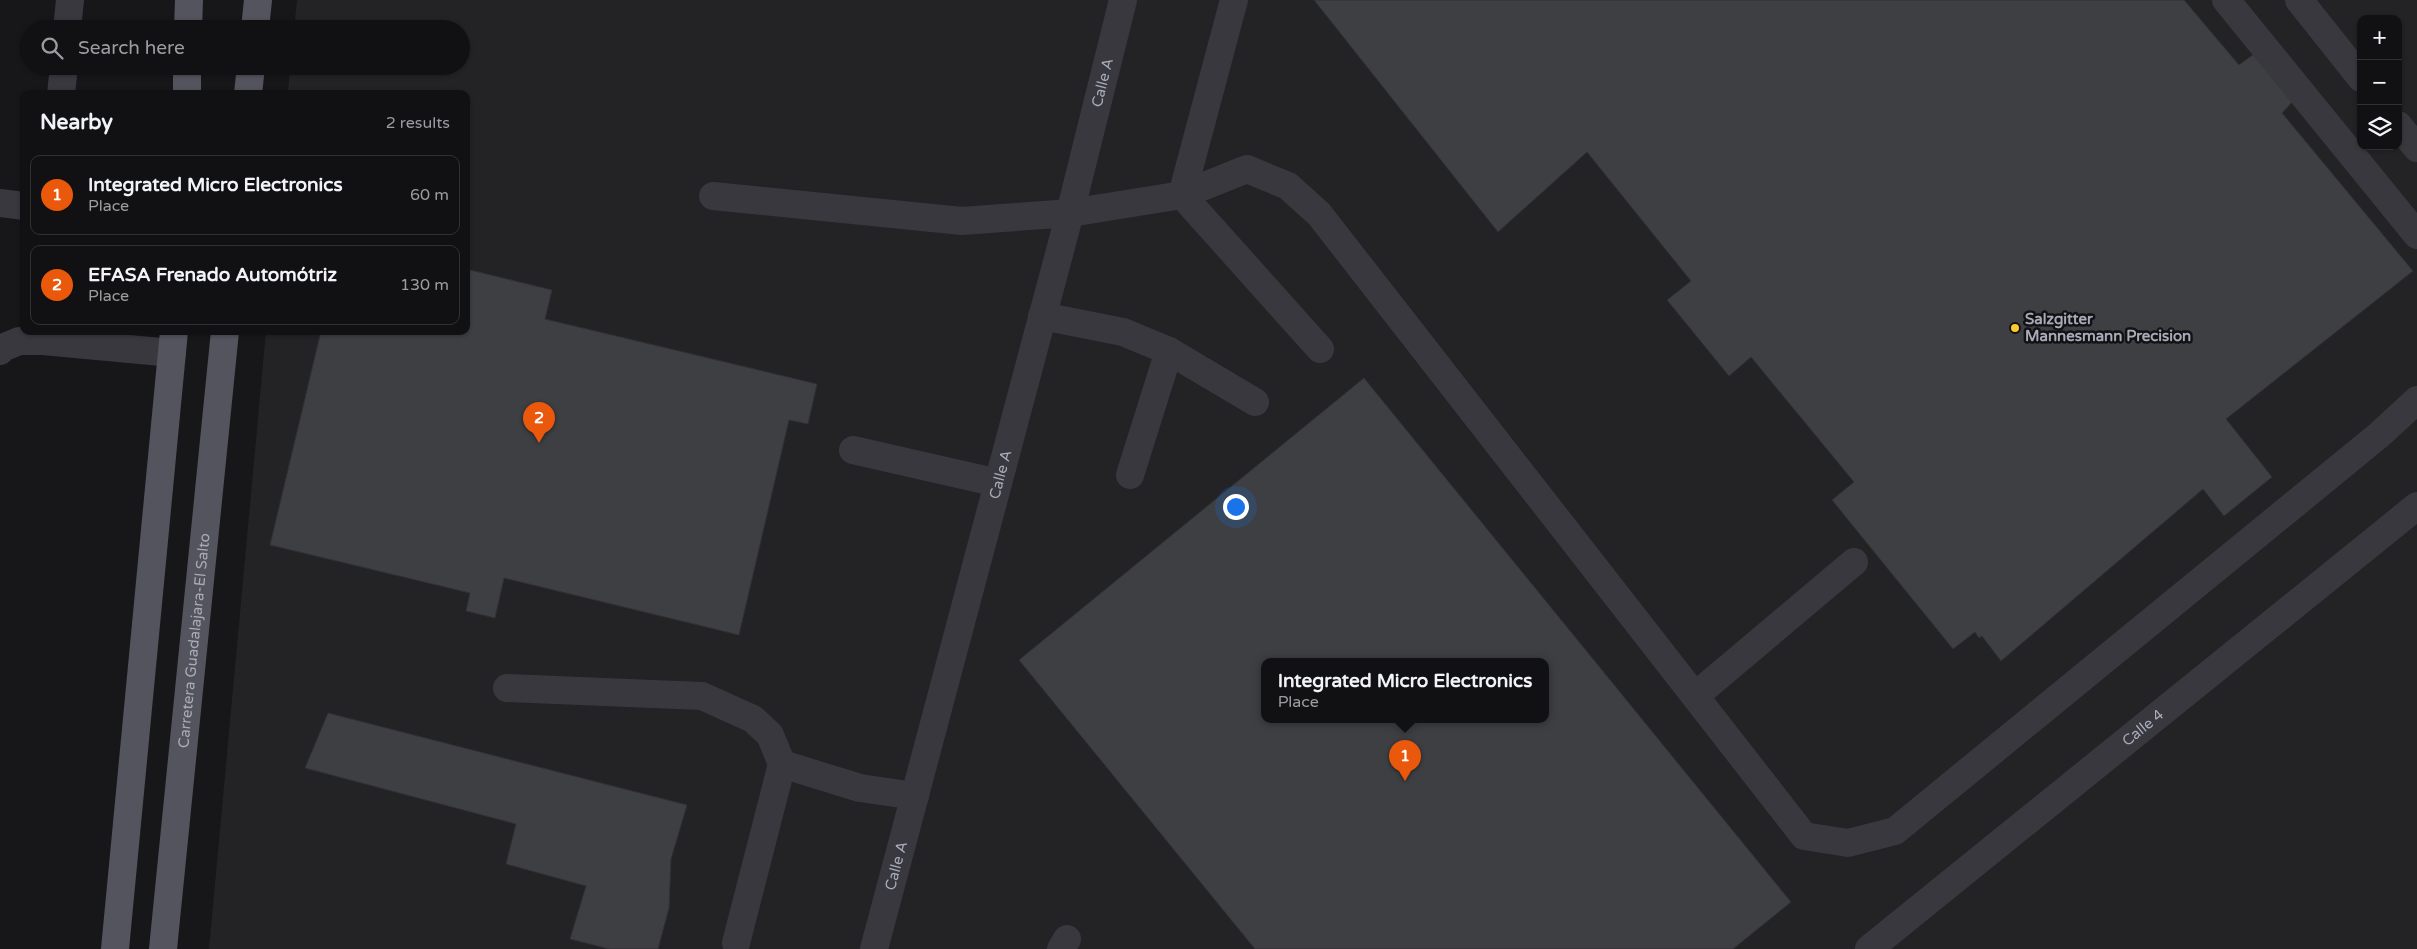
<!DOCTYPE html>
<html lang="en">
<head>
<meta charset="utf-8">
<style>
	:root { --surface:#111113; --page:#1e1f21; --text:#f1f3f6; --muted:#9c9da0; --line:#303133; --accent:#ea580c }
	body { margin:0; font-family:"Varela Round",sans-serif; background:var(--page); color:var(--text) }
	.controls { position:absolute; right:15px; top:15px; display:grid; overflow:hidden; border-radius:10px; box-shadow:0 1px 4px #0004 }
	.controls button { width:45px; height:45px; display:grid; place-items:center; padding:0; border:0; border-bottom:1px solid var(--line); background:var(--surface); color:var(--text); font:25px sans-serif }
	.you { position:absolute; left:1235px; top:506px; width:18px; height:18px; margin:-12px; border:4px solid #fff; border-radius:50%; background:#1a73e8; box-shadow:0 0 0 8px #1a73e833 }
	.badge { display:grid; place-items:center; width:32px; height:32px; border-radius:50%; background:var(--accent); color:#fff; font-size:16px; font-weight:700 }
	.pin { position:absolute; translate:-50% -41px; filter:drop-shadow(0 1px 2px #0008) }
	.pin::after { content:''; position:absolute; top:26px; width:18px; height:15px; background:inherit; clip-path:polygon(0 0,100% 0,50% 100%) }
	.popup { position:absolute; left:1261px; top:658px; width:288px; height:65px; box-sizing:border-box; display:grid; place-content:center; border-radius:10px; background:var(--surface); filter:drop-shadow(0 1px 4px #0005); font-size:16px; white-space:nowrap; color:var(--muted) }
	.popup b { font-size:19px; color:var(--text) }
	.popup::after { content:''; position:absolute; left:50%; top:100%; margin-left:-10px; border:10px solid transparent; border-top-color:var(--surface) }
	.list { margin:0; padding:0; list-style:none }
	h2 { display:flex; justify-content:space-between; align-items:center; height:65px; margin:0; padding:0 20px; font-size:21px }
	h2 small { font-size:16px; font-weight:400; color:var(--muted) }
	.list li { display:grid; grid-template-columns:32px 1fr auto; gap:15px; align-items:center; box-sizing:border-box; height:80px; margin:0 10px 10px; padding:0 10px; border:1px solid var(--line); border-radius:10px }
	.list b { display:block; font-size:19px; white-space:nowrap }
	.list p { margin:0; font-size:16px; white-space:nowrap; color:var(--muted) }
	.list em { font-size:16px; font-style:normal; color:var(--muted) }
	.icon { flex:none; width:28px; height:28px; fill:none; stroke:currentColor; stroke-width:2; stroke-linecap:round; stroke-linejoin:round }
	.map { position:relative; flex:none; width:2417px; height:949px; overflow:hidden }
	.search { position:absolute; background:var(--surface); box-shadow:0 1px 4px #0004; left:20px; top:20px; width:450px; height:55px; display:flex; align-items:center; gap:12px; box-sizing:border-box; padding:0 18px; border-radius:28px; color:var(--muted); font-size:19px }
	.panel { position:absolute; background:var(--surface); box-shadow:0 1px 4px #0004; left:20px; top:90px; width:450px; height:245px; border-radius:10px }
	.map>svg:first-child { display:block }
</style>
</head>
<body>
<div class="map">
<svg width="2417" height="949" viewBox="0 0 2417 949">
	<rect width="100%" height="100%" fill="#171719"/>
	<path fill="#232326" fill-rule="evenodd" d="M297 0H2417V949H209L266 331H466V94H288L290 66H461V29H294ZM2361 19H2398V146H2361ZM1265 662H1545V720H1265Z"/>
	<path fill="#3e3f43" stroke="#313135" fill-rule="evenodd" d="M1314 0H2184L2239 65 2254 54 2293 101 2282 113 2413 271 2226 419 2272 477 2224 516 2203 489 2001 661 1982 636 1979 638 1975 632 1953 649 1832 500 1854 482 1751 357 1729 376 1667 300 1691 281 1587 152 1498 232Z
		M466 269 552 290 545 319 817 384 808 424 789 420 739 635 504 578 495 618 466 611 470 593 270 545 321 331H466Z
		M1364 378 1791 902 1733 949H1255L1019 660ZM1265 662H1545V720H1265Z
		M328 713 687 805 671 859 669 908 658 949H609L570 939 586 886 506 864 516 824 305 768Z"/>
	<g fill="none" stroke-linecap="round" stroke-linejoin="round">
		<g stroke="#38383e" stroke-width="28">
			<path d="M2226 0 2417 235"/>
			<path d="M2299 0 2361 78"/>
			<path d="M67 29 70 0"/>
			<path d="M61 94 64 66"/>
			<path d="M2398 125 2417 148"/>
			<path d="M1182 195 1320 349"/>
			<path d="M1182 195 1234 0"/>
			<path d="M713 196 962 221 1070 213 1182 195 1247 169 1288 186 1319 214 1804 836 1848 843 1895 831 2379 435 2417 400"/>
			<path d="M0 203 24 206"/>
			<path d="M1042 316 1123 332 1169 351 1255 402"/>
			<path d="M0 351 2 348 19 341H43L172 353"/>
			<path d="M853 450 998 483"/>
			<path d="M1130 475 1169 351"/>
			<path d="M507 688 702 696 753 719 770 735 782 764"/>
			<path d="M1695 696 1854 562"/>
			<path d="M736 943 782 764 860 788 915 796"/>
			<path id="s1" d="M874 949 1070 213 1123 0"/>
			<path d="M1061 949 1067 939"/>
			<path id="s2" d="M1869 949 2417 506"/>
		</g>
		<g stroke="#53545d" stroke-width="28">
			<path d="M188 29 189 0"/>
			<path d="M255 29 258 0"/>
			<path d="M187 94V66"/>
			<path d="M248 94 251 66"/>
			<path d="M115 949 174 331"/>
			<path id="s3" d="M163 949 225 331"/>
		</g>
	</g>
	<circle fill="#fbcb2d" stroke="#121214" stroke-width="2" cx="2015" cy="328" r="5"/>
	<g text-anchor="middle" stroke-width="5" stroke-linejoin="round" paint-order="stroke">
		<g font-size="15" fill="#a8acb9" stroke="#121214">
			<text dy="5" stroke="none"><textPath href="#s1" startOffset="896">Calle A</textPath></text>
			<text dy="5" stroke="none"><textPath href="#s1" startOffset="491">Calle A</textPath></text>
			<text dy="5" stroke="none"><textPath href="#s3" startOffset="310">Carretera Guadalajara-El Salto</textPath></text>
			<text dy="5" stroke="none"><textPath href="#s2" startOffset="352">Calle 4</textPath></text>
			<text dy="5" stroke="none"><textPath href="#s1" startOffset="86">Calle A</textPath></text>
		</g>
		<g font-size="15" font-weight="bold" fill="#a8acb9" stroke="#121214" text-anchor="start">
			<text x="2025" y="324">Salzgitter<tspan x="2025" dy="17">Mannesmann Precision</tspan></text>
		</g>
	</g>
</svg>
<div class="controls">
<button>+</button>
<button>−</button>
<button><svg class="icon" aria-label="layers" viewBox="0 0 24 24"><path d="M12 4l9 5-9 5-9-5zM3 14l9 5 9-5"/></svg></button>
</div>
<div class="you"></div>
<div class="pin badge" style="left:1405px;top:781px">1</div>
<div class="popup"><b>Integrated Micro Electronics</b>Place</div>
<div class="pin badge" style="left:539px;top:443px">2</div>
<div class="search"><svg class="icon" aria-label="search" viewBox="0 0 24 24"><circle cx="10" cy="10" r="6"/><path d="M15 15l6 6"/></svg>Search here</div>
<section class="panel">
<h2>Nearby<small>2 results</small></h2>
<ul class="list">
<li><span class="badge">1</span><div><b>Integrated Micro Electronics</b><p>Place</p></div><em>60 m</em></li>
<li><span class="badge">2</span><div><b>EFASA Frenado Automótriz</b><p>Place</p></div><em>130 m</em></li>
</ul>
</section>
</div>
</body>
</html>
